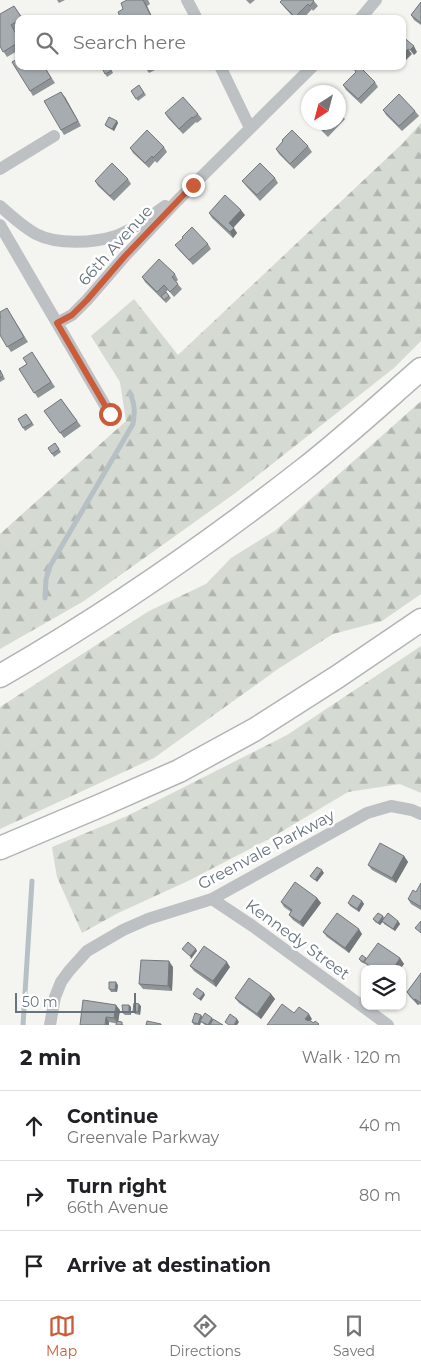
<!DOCTYPE html>
<html lang="en">
<head>
<meta charset="utf-8">
<style>
	:root { --surface:#fff; --page:#f2f2f2; --text:#202124; --muted:#757577; --line:#e0e0e0; --accent:#cb5c3a }
	body { margin:0; font-family:Montserrat,sans-serif; background:var(--page); color:var(--text) }
	.controls { position:absolute; right:15px; bottom:15px; display:grid; overflow:hidden; border-radius:10px; box-shadow:0 1px 4px #0004 }
	.controls button { width:45px; height:45px; display:grid; place-items:center; padding:0; border:0; border-bottom:1px solid var(--line); background:var(--surface); color:var(--text); font:25px sans-serif }
	.compass { position:absolute; left:301px; top:85px; width:45px; height:45px; border-radius:50%; background:var(--surface); box-shadow:0 1px 4px #0004; rotate:216deg }
	.scale { position:absolute; left:15px; bottom:12px; width:121px; box-sizing:border-box; padding-left:5px; border:2px solid #67747e; border-top:0; font-size:14px; line-height:18px; white-space:nowrap; color:#67747e; -webkit-text-stroke:4px #fff; paint-order:stroke }
	.stop { position:absolute; width:15px; height:15px; margin:-11px; border:4px solid #cb5c3a; border-radius:50%; background:#fff }
	.stop.end { background:#cb5c3a; border-color:#fff; box-shadow:0 1px 5px #0008 }
	.list { margin:0; padding:0; list-style:none }
	h2 { display:flex; justify-content:space-between; align-items:center; height:65px; margin:0; padding:0 20px; font-size:21px }
	h2 small { font-size:16px; font-weight:400; color:var(--muted) }
	.list li { display:grid; grid-template-columns:32px 1fr auto; gap:15px; align-items:center; box-sizing:border-box; height:70px; padding:0 20px; border-top:1px solid var(--line) }
	.list b { display:block; font-size:19px; white-space:nowrap }
	.list p { margin:0; font-size:16px; white-space:nowrap; color:var(--muted) }
	.list em { font-size:16px; font-style:normal; color:var(--muted) }
	.icon { flex:none; width:28px; height:28px; fill:none; stroke:currentColor; stroke-width:2; stroke-linecap:round; stroke-linejoin:round }
	.map { position:relative; flex:none; width:421px; height:1025px; overflow:hidden }
	.search { position:absolute; background:var(--surface); box-shadow:0 1px 4px #0004; left:15px; right:15px; top:15px; height:55px; display:flex; align-items:center; gap:12px; box-sizing:border-box; padding:0 18px; border-radius:10px; color:var(--muted); font-size:19px }
	.sheet { height:275px; background:var(--surface) }
	nav { display:flex; justify-content:space-around; align-items:center; box-sizing:border-box; height:70px; border-top:1px solid var(--line); background:var(--surface); font-size:14px; color:var(--muted) }
	nav a { display:grid; justify-items:center; gap:2px }
	nav .on { color:var(--accent) }
	.map>svg:first-child { display:block }
</style>
</head>
<body>
<div class="map">
<svg width="421" height="1025" viewBox="0 0 421 1025">
	<defs>
		<pattern id="forest-firs" width="22" height="20" patternUnits="userSpaceOnUse" patternTransform="scale(1.25)"><rect width="22" height="20" fill="#d5dad3"/><path d="M5 1l3.5 6h-7zM16 11l3.5 6h-7z" fill="#b1b5b0"/></pattern>
	</defs>
	<rect width="100%" height="100%" fill="#f4f4f1"/>
	<path fill="url(#forest-firs)" d="M421 123V341L394 368 234 494 84 601 0 649V534L126 421 120 382 91 336 134 299 178 355 403 143Z
		M421 401V594L382 621 333 634 278 669 154 758 0 829V707L149 611 206 584 231 558 276 530Z
		M421 646V793L400 784 348 792 269 839 186 882 118 913 82 933 57 877 52 847 127 816 287 735Z"/>
	<g fill="none" stroke-linecap="round" stroke-linejoin="round">
		<path stroke="#b7c0c4" stroke-width="5" d="M45 598 46 579 50 566 133 424C135 412 135 405 130 393
			M23 1025 32 881"/>
		<g stroke="#b1b4b6" stroke-width="25">
			<path id="motorway" d="M0 676C106 615 207 545 303 470 344 438 382 403 421 369
				M0 848 104 804 179 771 254 730 337 677 421 620"/>
		</g>
		<path stroke="#bec1c4" stroke-width="12" d="M187 0 197 19
			M360 19 376 0
			M220 66 250 128
			M0 169 54 136
			M0 206C11 216 23 227 36 234 57 245 94 243 116 236 134 229 150 217 165 206
			M0 225 110 414
			M57 323 72 315 87 300 125 256 177 201 313 66
			M212 899 254 927 388 1025
			M50 1025 55 997 61 982 69 971 87 951 123 930 148 919 212 899 367 813 391 806 412 810 421 814"/>
		<use href="#motorway" stroke="#fff" stroke-width="22"/>
	</g>
	<path fill="#8f9497" d="M57 0H65L59 3Z
		M127 0H148L150 4 147 6 153 19H121L123 9Z
		M246 0H255L250 4Z
		M313 0 318 6 313 11 312 9 303 19H295L284 7 280 2Z
		M421 2V25L414 20 411 15Z
		M14 6 23 19H19V27L14 30 19 38V50L7 57 0 46Z
		M44 66 55 83 33 96 30 91 39 68Z
		M101 66H110L113 73 107 77Z
		M144 66H163L149 73Z
		M354 69 375 82 378 87 361 104 346 90 343 85 356 72Z
		M139 85 146 95 138 101 131 91Z
		M65 97 81 126 64 135 61 130Z
		M338 110 345 119 328 137 313 122H338Z
		M383 110 415 111 419 116 402 131 386 115Z
		M165 113 198 114 202 119 197 123 196 122 183 134 168 118Z
		M117 121 118 123 114 131 107 127 105 125Z
		M308 146 312 152 294 169 279 154 276 149Z
		M164 147 167 152 157 163 155 161 149 168 133 153 130 148Z
		M275 178 278 183 260 201 246 186 242 181Z
		M128 179 131 184 114 201 98 186 95 181Z
		M209 213 245 215 233 228 237 233 233 238 212 218Z
		M208 244 211 249 193 265 179 250 175 245Z
		M175 274 178 280 176 282 182 289 174 297 168 290 166 292 171 298 166 303 145 282 142 277Z
		M7 308 28 342 11 352 0 335 1 317Z
		M32 352 55 387 38 398 19 369 27 364Z
		M0 370 5 379 0 382Z
		M61 399 81 426 64 438 44 411Z
		M26 414 34 425 25 431 18 419Z
		M55 443 61 452 54 457 48 448Z
		M404 856 408 862 396 883 372 870 368 865Z
		M421 883V910L411 904 408 899 416 892Z
		M317 898 321 903 303 927 293 920 289 915 291 912 284 907 281 902Z
		M362 901 364 904 359 912 350 906 348 903Z
		M383 916 384 919 398 921 400 924 395 931 384 924 383 922 380 925 375 922 373 919Z
		M323 932 362 934 349 953 327 937Z
		M366 958 367 959 400 958 404 964 400 969H370L366 964H365L361 962 359 959Z
		M190 966 230 967 216 987 194 971Z
		M173 967 172 991 143 989 139 984Z
		M421 973V1005L419 1004 418 1005 410 997 407 992Z
		M118 985 117 992H111L109 989Z
		M271 994 275 999 261 1019 239 1003 235 998Z
		M129 1005 131 1007V1015H125L123 1013Z
		M141 1006 140 1015 135 1014 133 1011Z
		M120 1010 118 1021 124 1025 109 1022 80 1025Z
		M201 1015 202 1017 213 1020 223 1025H205L201 1022 200 1025H194L192 1022Z"/>
	<path fill="#74787b" d="M143 0 147 6 153 19 151 16Z
		M414 46 417 52 414 55 410 50Z
		M408 49 412 54 402 64V55Z
		M61 92 65 97 81 126 78 121Z
		M117 121 118 123 114 131 112 129Z
		M241 210 245 215 232 229 229 223Z
		M234 228 237 233 233 238 230 232Z
		M404 856 408 862 396 883 392 878Z
		M322 870 324 873 317 882 315 880Z
		M317 898 321 903 303 927 300 922Z
		M362 901 364 904 359 912 357 909Z
		M383 916 384 919 380 925 378 923Z
		M398 921 400 924 395 931 393 929Z
		M359 929 362 934 349 953 345 948Z
		M196 949 197 951 191 959 190 956Z
		M400 958 404 964 400 969H393Z
		M169 961 173 967 172 991 168 986Z
		M227 962 230 967 216 987 213 981Z
		M116 982 118 985 117 992 115 990Z
		M204 993 205 995 201 1001 199 999Z
		M271 994 275 999 261 1019 257 1014Z
		M415 999 419 1004 418 1005 414 1000Z
		M139 1004 141 1006 140 1015 138 1012Z
		M116 1005 120 1010 118 1023 114 1018Z
		M129 1005 131 1007V1015L129 1012Z
		M309 1014 312 1019 308 1024 305 1019Z
		M201 1015 202 1017 200 1025H199L198 1024Z
		M106 1017 109 1022V1025H105Z
		M212 1018 214 1021 211 1025H208Z
		M237 1019 239 1022 237 1025H234Z"/>
	<path fill="#a6acb0" stroke="#74787b" d="M127 0H144H143L151 16 145 19H121L118 12 123 9 121 3Z
		M282 0H313L314 1 310 6 308 4 295 17 280 2Z
		M421 2V23L411 15Z
		M14 6 22 18 19 19V20L11 25 19 39V42L3 52 0 46V14Z
		M267 16 270 19H264Z
		M402 36 414 46 410 50 408 49 402 55Z
		M19 58V66H37L39 68 42 66H44L51 78 30 91 12 62Z
		M101 66H109L111 71 105 74Z
		M357 66H359L375 82 358 99 343 85 356 72 354 69Z
		M139 85 144 93 136 99 131 91Z
		M61 92 78 121 61 130 44 101Z
		M399 94 415 111 399 126 383 110Z
		M183 97 198 114 193 118 192 117 179 129 165 113Z
		M338 110 342 114 338 117Z
		M109 117 117 121 112 129 105 125Z
		M315 122H333L324 131Z
		M147 130 164 147 153 158 152 156 145 163 130 148Z
		M292 130 308 146 290 164 276 149 283 141 282 140Z
		M112 163 128 179 110 196 95 181Z
		M260 163 275 178 257 195 242 181Z
		M225 195 241 210 229 223 234 228 230 232 209 213Z
		M192 227 208 244 189 260 175 245 183 238 182 237Z
		M159 259 175 274 172 277 178 284 170 292 164 285 157 292 142 277Z
		M166 292 169 296 164 300 161 296Z
		M7 308 24 337 7 347 0 335V318L1 317 0 315V312Z
		M32 352 51 382 34 393 19 369 27 364 23 358Z
		M0 370 3 376 0 378Z
		M61 399 77 421 60 433 44 411Z
		M26 414 32 423 23 428 18 419Z
		M55 443 59 449 52 454 48 448Z
		M380 843 404 856 392 878 368 865Z
		M317 867 322 870 315 880 310 876Z
		M295 882 317 898 300 922 289 915 292 910 281 902Z
		M421 883V907L408 899 413 890 416 892Z
		M353 895 362 901 357 909 348 903Z
		M337 913 359 929 345 948 323 932Z
		M378 913 383 916 378 923 373 919Z
		M388 913 398 921 393 929 382 921Z
		M421 921V933L415 928Z
		M188 942 196 949 190 956 182 949Z
		M378 943 400 958 393 969H374L364 962Z
		M204 946 227 962 213 981 190 966Z
		M362 955 366 958 363 962 359 959Z
		M141 960 169 961 168 986 139 984Z
		M421 973V1003L415 999 414 1000 407 992Z
		M249 978 271 994 257 1014 235 998Z
		M109 982H116L115 990 109 989Z
		M197 988 204 993 199 999 193 994Z
		M83 1000 116 1005 114 1018 106 1017 105 1025H80Z
		M134 1003 139 1004 138 1012 133 1011Z
		M282 1004 294 1013 299 1007 309 1014 305 1019 308 1021 309 1020 314 1023 315 1021 319 1024 318 1025H267Z
		M122 1005H129V1012L123 1013Z
		M195 1013 201 1015 198 1024 192 1022Z
		M205 1013 212 1018 208 1025 200 1021Z
		M230 1014 237 1019 234 1025H229L225 1022Z
		M213 1019 223 1025H210Z
		M117 1021 122 1022V1025H116Z
		M147 1021 161 1024V1025H146Z"/>
	<g fill="none" stroke-linecap="round" stroke-linejoin="round">
		<path stroke="#cb5c3a" stroke-width="6" d="M110 414 57 323 72 315 87 300 125 256 193 185"/>
	</g>
	<g text-anchor="middle" stroke-width="5" stroke-linejoin="round" paint-order="stroke">
		<g font-size="16" fill="#67747e" stroke="#fff">
			<text transform="translate(115 245) rotate(-48)" y="6">66th Avenue</text>
			<text transform="translate(266 849) rotate(-28)" y="6">Greenvale Parkway</text>
			<text transform="translate(298 939) rotate(36)" y="6">Kennedy Street</text>
		</g>
	</g>
</svg>
<div class="controls">
<button><svg class="icon" aria-label="layers" viewBox="0 0 24 24"><path d="M12 4l9 5-9 5-9-5zM3 14l9 5 9-5"/></svg></button>
</div>
<svg class="compass" viewBox="-18 -18 36 36"><path d="M0-13l5 13h-10z" fill="#e53935"/><path d="M0 13l5-13h-10z" fill="#757577"/></svg>
<div class="scale">50 m</div>
<div class="stop" style="left:110px;top:414px"></div>
<div class="stop end" style="left:193px;top:185px"></div>
<div class="search"><svg class="icon" aria-label="search" viewBox="0 0 24 24"><circle cx="10" cy="10" r="6"/><path d="M15 15l6 6"/></svg>Search here</div>
</div>
<section class="sheet">
<h2>2 min<small>Walk · 120 m</small></h2>
<ul class="list">
<li><svg class="icon" aria-label="ahead" viewBox="0 0 24 24"><path d="M12 20V5M6 11l6-6 6 6"/></svg><div><b>Continue</b><p>Greenvale Parkway</p></div><em>40 m</em></li>
<li><svg class="icon" aria-label="right" viewBox="0 0 24 24"><path d="M7 20v-9h11M14 6l5 5-5 5"/></svg><div><b>Turn right</b><p>66th Avenue</p></div><em>80 m</em></li>
<li><svg class="icon" aria-label="arrive" viewBox="0 0 24 24"><path d="M6 21V4h12l-3 4 3 4H6"/></svg><div><b>Arrive at destination</b></div></li>
</ul>
</section>
<nav>
<a class="on"><svg class="icon" aria-label="map" viewBox="0 0 24 24"><path d="M3 6l6-2 6 2 6-2v14l-6 2-6-2-6 2zM9 4v14M15 6v14"/></svg>Map</a>
<a><svg class="icon" aria-label="directions" viewBox="0 0 24 24"><path d="M12 3l9 9-9 9-9-9zM9 14v-3h6M13 9l2 2-2 2"/></svg>Directions</a>
<a><svg class="icon" aria-label="saved" viewBox="0 0 24 24"><path d="M7 4h10v16l-5-4-5 4z"/></svg>Saved</a>
</nav>
</body>
</html>
